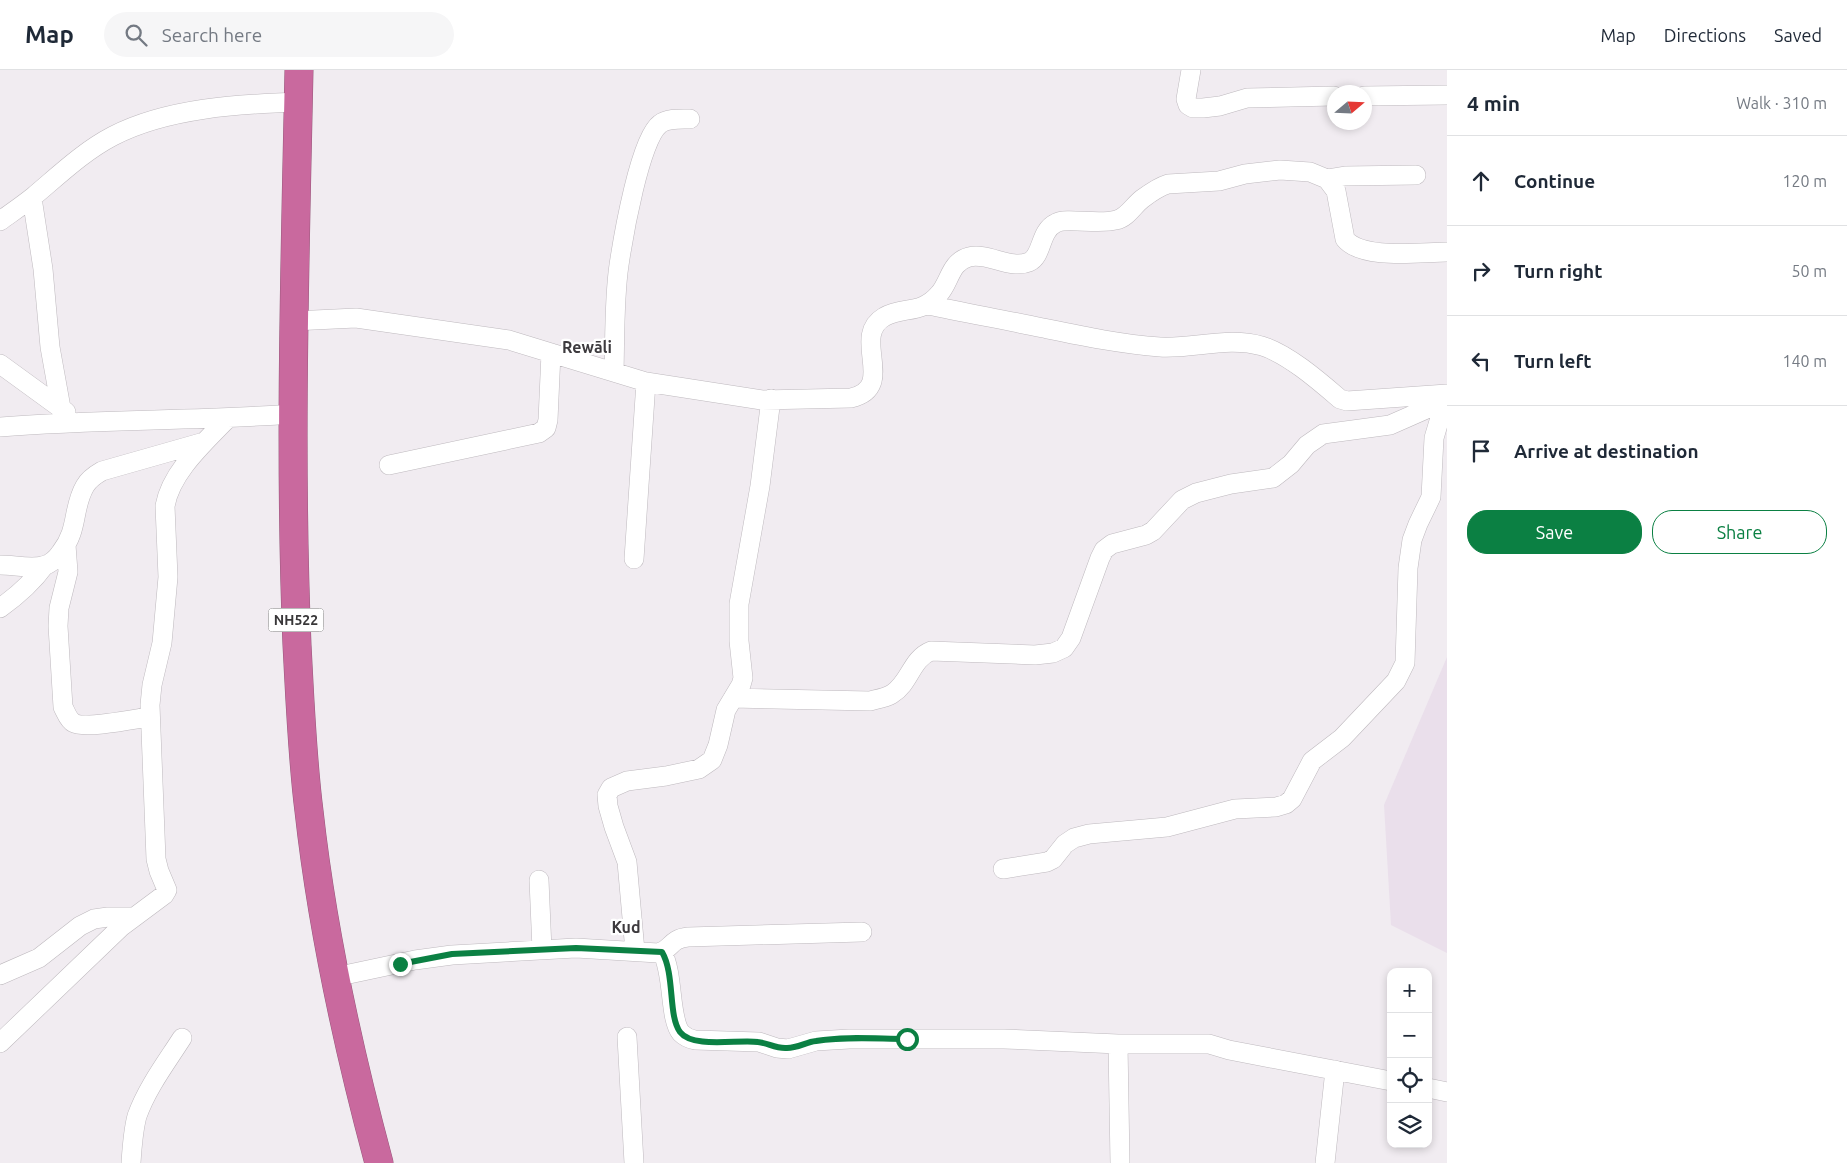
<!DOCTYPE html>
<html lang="en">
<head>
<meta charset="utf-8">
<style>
	:root { --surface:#fff; --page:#f6f6f7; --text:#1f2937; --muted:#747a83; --line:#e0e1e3; --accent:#0b8043 }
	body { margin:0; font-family:Ubuntu,sans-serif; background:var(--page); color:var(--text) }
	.controls { position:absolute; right:15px; bottom:15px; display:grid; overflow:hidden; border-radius:10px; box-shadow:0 2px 8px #0003 }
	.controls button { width:45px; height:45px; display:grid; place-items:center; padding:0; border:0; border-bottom:1px solid var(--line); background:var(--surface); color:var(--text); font:25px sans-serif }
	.compass { position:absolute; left:1327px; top:15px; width:45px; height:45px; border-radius:50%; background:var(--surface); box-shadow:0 2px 8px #0003; rotate:71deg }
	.stop { position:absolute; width:15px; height:15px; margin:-11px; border:4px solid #0b8043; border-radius:50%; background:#fff }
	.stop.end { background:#0b8043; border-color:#fff; box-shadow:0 1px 5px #0008 }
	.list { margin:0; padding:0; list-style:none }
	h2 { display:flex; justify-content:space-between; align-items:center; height:65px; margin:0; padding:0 20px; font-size:21px }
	h2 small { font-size:16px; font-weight:400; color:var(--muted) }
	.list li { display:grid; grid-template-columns:32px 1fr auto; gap:15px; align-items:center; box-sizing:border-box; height:90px; padding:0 20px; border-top:1px solid var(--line) }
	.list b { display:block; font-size:19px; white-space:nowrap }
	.list em { font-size:16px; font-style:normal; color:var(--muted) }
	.actions { display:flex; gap:10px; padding:15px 20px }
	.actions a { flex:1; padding:11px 0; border:1px solid var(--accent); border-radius:20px; text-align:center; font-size:18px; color:var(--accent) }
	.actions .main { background:var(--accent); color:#fff }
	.icon { flex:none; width:28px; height:28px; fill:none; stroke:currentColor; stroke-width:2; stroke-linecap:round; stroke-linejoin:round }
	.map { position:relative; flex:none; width:1447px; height:1093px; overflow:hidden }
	header { display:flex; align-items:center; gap:30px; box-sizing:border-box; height:70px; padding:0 25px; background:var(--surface); border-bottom:1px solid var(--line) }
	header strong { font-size:24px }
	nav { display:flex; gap:28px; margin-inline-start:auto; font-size:18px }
	.search { width:350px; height:45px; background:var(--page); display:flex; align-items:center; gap:12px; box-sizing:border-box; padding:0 18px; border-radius:28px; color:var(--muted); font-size:19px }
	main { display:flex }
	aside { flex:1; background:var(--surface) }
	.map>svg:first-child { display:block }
</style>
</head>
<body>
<header>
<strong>Map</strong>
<div class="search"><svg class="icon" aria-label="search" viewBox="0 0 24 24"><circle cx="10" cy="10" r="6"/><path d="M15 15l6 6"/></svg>Search here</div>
<nav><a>Map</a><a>Directions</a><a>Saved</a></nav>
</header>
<main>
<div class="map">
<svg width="1447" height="1093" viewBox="0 0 1447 1093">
	<rect width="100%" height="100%" fill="#f1ecf1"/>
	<path fill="#eadfeb" d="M1447 587V883L1391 855 1384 735Z"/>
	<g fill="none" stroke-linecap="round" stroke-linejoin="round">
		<g stroke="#beb9be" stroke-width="20">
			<path id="minor" d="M1191 0 1186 29 1188 35 1193 38H1203L1220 36 1247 28 1334 26
				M1364 26 1447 25
				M1327 109 1345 106 1416 105
				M32 128 43 199 50 277 61 338
				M0 151C11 143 23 135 34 126 59 105 84 81 113 66 167 38 239 34 299 32
				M928 235C966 243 1005 250 1043 258 1082 266 1120 274 1160 277 1194 279 1228 266 1262 276 1288 284 1319 311 1340 329L1347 331 1447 324
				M293 251 356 248 509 270 646 312 762 330 851 328C898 317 850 267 884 247 904 236 921 245 939 224 950 212 950 192 969 187 988 182 1010 200 1029 192 1043 186 1039 161 1056 153 1066 147 1099 155 1116 150 1127 148 1133 136 1142 129 1150 123 1158 117 1168 114L1219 111 1245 104 1280 100 1310 102 1327 109 1336 121 1345 169C1362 190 1420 182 1447 182
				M0 294 66 342
				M614 302C615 268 614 229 619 195 623 168 640 68 660 54 667 48 681 49 690 49
				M0 357C97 349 195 351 293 344
				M389 395 539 363 546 358 548 350 551 283
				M66 475 68 502 59 538 58 556 63 637C66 642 68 650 74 653 85 659 135 649 149 647
				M634 489 646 312
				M0 495C14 495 30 499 43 496 51 494 57 488 61 482 79 459 72 438 85 416 89 409 95 405 102 401L204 372
				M0 538C17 526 32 513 45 495
				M733 628 870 631C878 629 885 628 892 624 910 613 911 589 931 581L1035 585 1053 583 1064 578 1071 568 1100 488 1104 480 1112 474 1146 465 1153 461 1182 430 1196 423 1231 414 1273 408 1291 394 1307 375 1323 364 1390 355 1447 330
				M1003 799 1047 792 1053 789 1065 774 1074 768 1089 764 1167 757 1235 739 1276 737 1286 734 1292 729 1312 691 1342 668 1396 611 1405 593 1408 498 1412 470 1418 454 1431 427 1434 368 1445 331
				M539 810 542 880
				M635 881 627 792 614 757 608 736 607 725 611 718 627 711 666 706 699 699 712 690 718 675 726 640 741 615 743 608 739 571V534L760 416 771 329
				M662 882C674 903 669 949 681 963 685 967 690 969 695 970L759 972 777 978 788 979 816 971 849 969H1004L1118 974H1209L1229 980 1391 1011
				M0 905 39 888 80 856 94 849 108 847H134
				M335 907 415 890 452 885 576 878 658 883C672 880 669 869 688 867L862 862
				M627 967 634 1093
				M0 973 121 857 164 825 167 820 159 801 156 789 150 635 152 615 162 573 168 507 165 436C171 402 204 373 227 349
				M1118 974 1120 1093
				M1428 1018 1447 1022
				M131 1093C132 1077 133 1061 137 1046 147 1018 166 993 182 968
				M1325 1093 1335 1000"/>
		</g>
		<g stroke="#97587b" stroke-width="29">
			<path id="highway" d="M299 0C295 192 289 383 297 575 300 630 302 686 309 741 322 859 348 978 379 1093"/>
		</g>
		<use href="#minor" stroke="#fff" stroke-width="19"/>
		<use href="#highway" stroke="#c9699e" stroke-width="28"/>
	</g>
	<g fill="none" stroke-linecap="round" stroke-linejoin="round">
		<path stroke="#0b8043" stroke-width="6" d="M400 894 452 884 576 878 662 882C675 904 668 946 680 962 693 979 739 969 758 972 768 973 776 979 787 978 798 978 806 972 816 971 846 966 878 969 907 969"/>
	</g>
	<g text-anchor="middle" stroke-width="4.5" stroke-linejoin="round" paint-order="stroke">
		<rect fill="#fff" stroke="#747374" stroke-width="1" x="268.5" y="538.5" width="55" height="23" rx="4"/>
		<g font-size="14" font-weight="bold" fill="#393739">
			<text x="296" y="555">NH522</text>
		</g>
		<g font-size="16" font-weight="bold" fill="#3d3a3e" stroke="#fff">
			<text x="587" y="283">Rewāli</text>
			<text x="626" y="863">Kud</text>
		</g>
	</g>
</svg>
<div class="controls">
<button>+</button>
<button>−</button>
<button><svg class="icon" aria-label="locate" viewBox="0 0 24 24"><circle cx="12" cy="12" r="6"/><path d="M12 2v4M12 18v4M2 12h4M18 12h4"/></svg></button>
<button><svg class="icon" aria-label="layers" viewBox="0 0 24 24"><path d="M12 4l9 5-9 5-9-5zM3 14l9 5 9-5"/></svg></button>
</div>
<svg class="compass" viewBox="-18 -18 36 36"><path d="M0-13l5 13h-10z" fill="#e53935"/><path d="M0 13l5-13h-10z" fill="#747a83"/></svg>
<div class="stop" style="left:907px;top:969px"></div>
<div class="stop end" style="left:400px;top:894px"></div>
</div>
<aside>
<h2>4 min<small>Walk · 310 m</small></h2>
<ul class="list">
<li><svg class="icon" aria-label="ahead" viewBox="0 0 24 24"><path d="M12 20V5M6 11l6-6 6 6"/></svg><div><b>Continue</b></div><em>120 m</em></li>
<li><svg class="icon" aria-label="right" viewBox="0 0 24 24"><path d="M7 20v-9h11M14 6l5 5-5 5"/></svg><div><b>Turn right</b></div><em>50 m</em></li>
<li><svg class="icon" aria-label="left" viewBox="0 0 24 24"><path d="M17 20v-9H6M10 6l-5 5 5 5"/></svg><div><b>Turn left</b></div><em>140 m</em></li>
<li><svg class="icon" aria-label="arrive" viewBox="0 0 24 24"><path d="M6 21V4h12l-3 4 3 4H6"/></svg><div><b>Arrive at destination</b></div></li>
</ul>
<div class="actions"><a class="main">Save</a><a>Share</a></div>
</aside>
</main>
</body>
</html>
